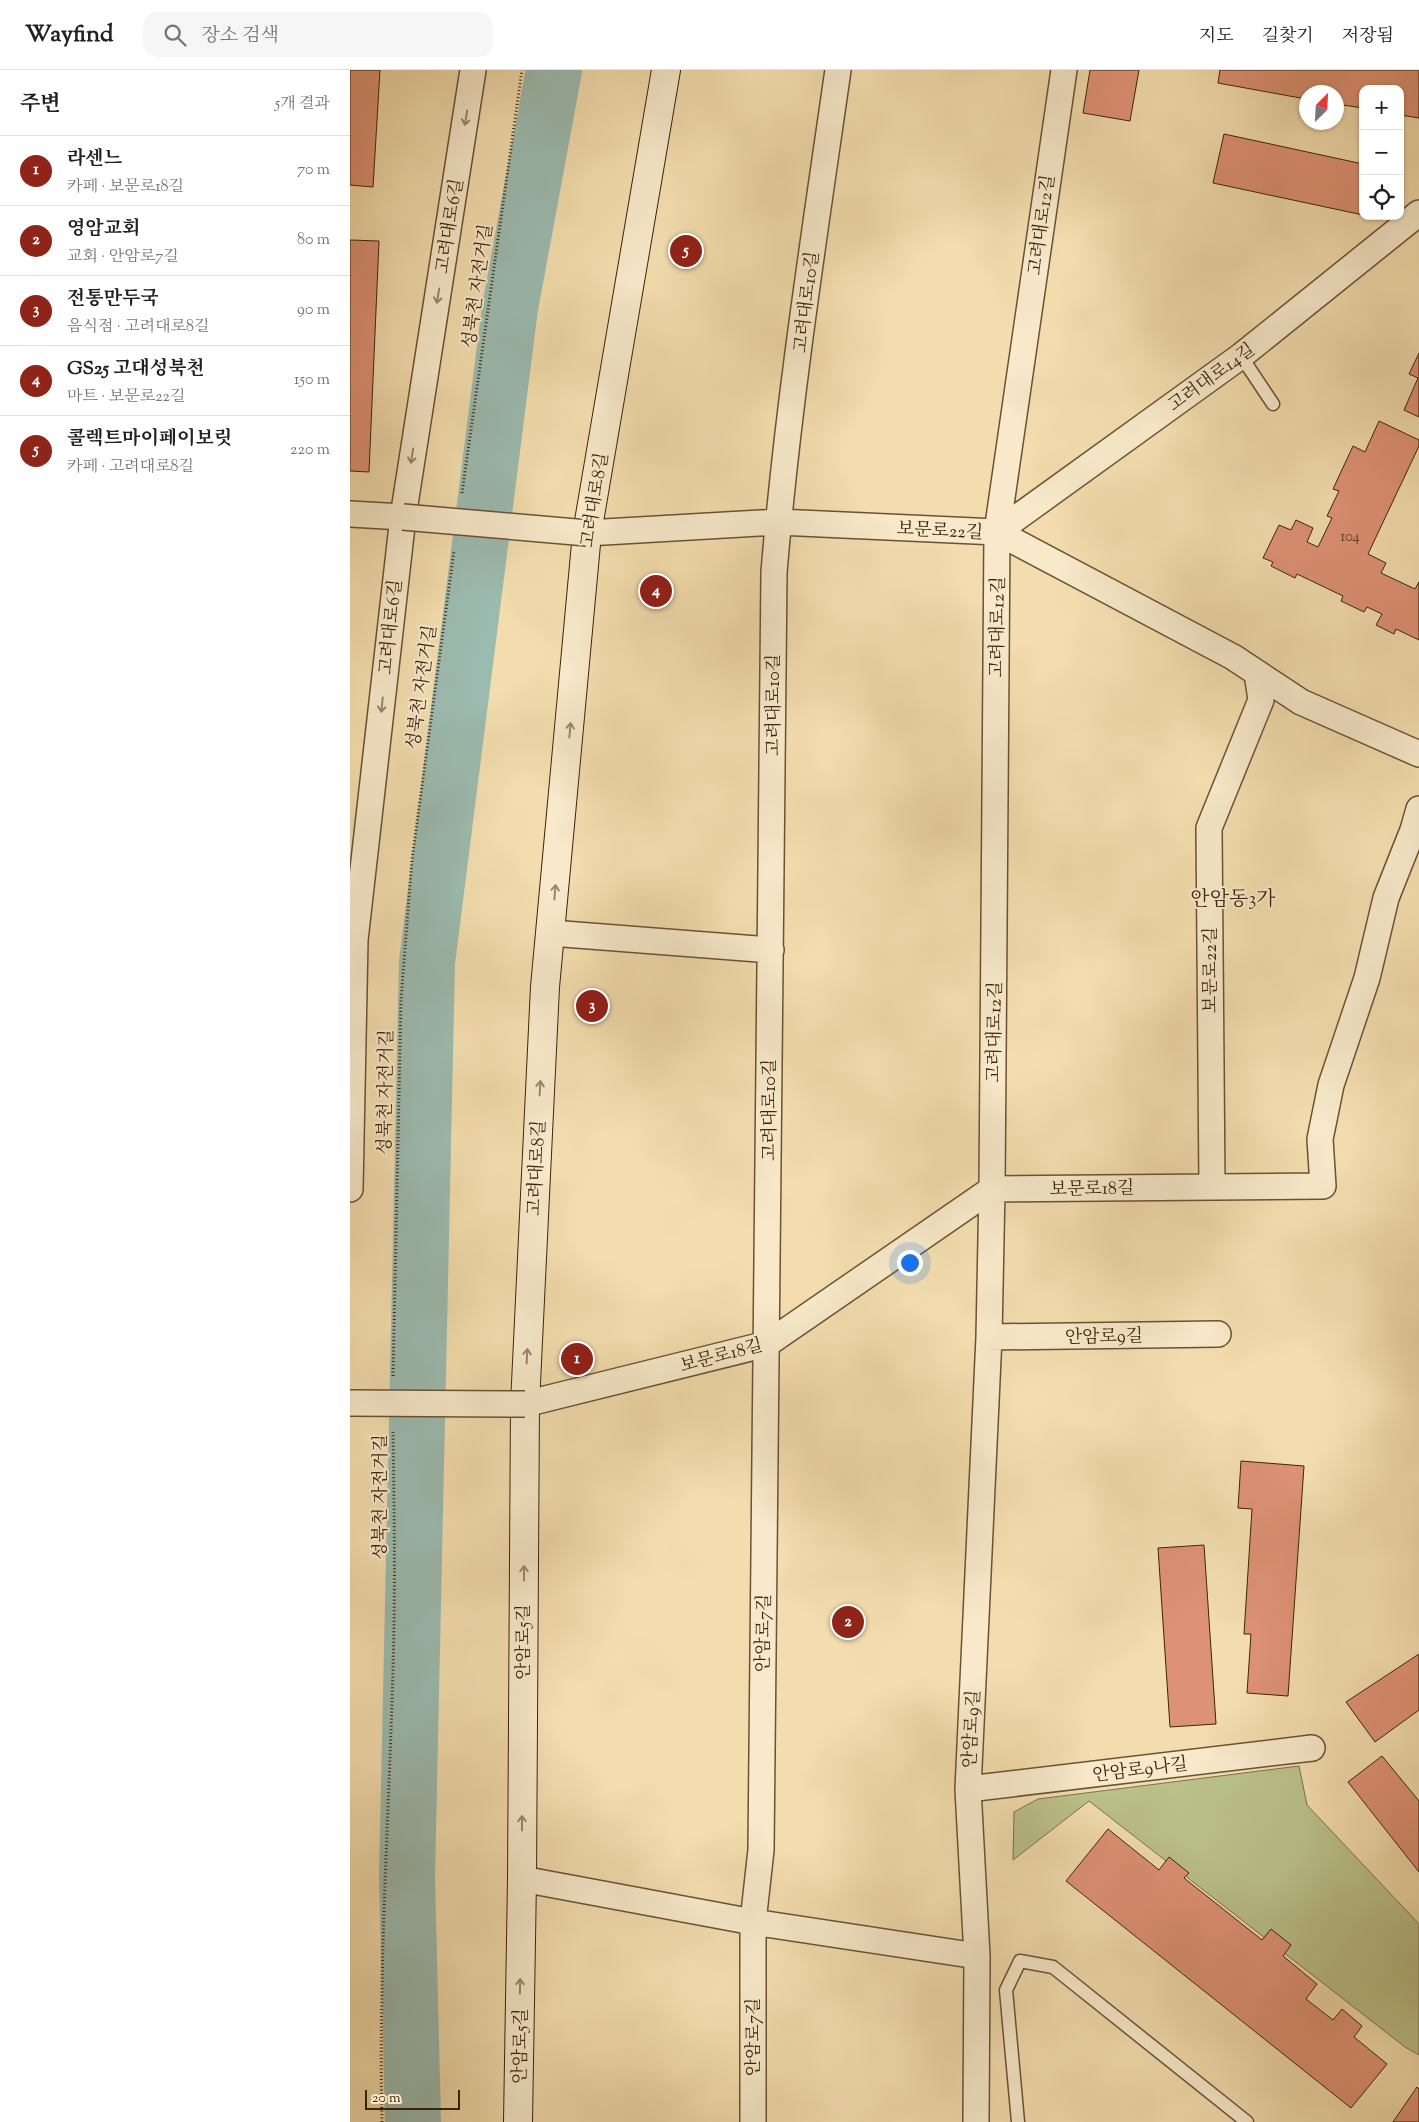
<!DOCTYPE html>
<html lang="ko">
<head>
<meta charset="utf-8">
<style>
	:root { --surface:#fff; --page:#f6f6f6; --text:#202124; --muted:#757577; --line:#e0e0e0; --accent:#8f2418 }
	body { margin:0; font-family:"Sorts Mill Goudy","Noto Serif KR",serif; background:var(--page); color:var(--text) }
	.controls { position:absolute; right:15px; top:15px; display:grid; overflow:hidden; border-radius:10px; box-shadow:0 1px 4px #0004 }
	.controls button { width:45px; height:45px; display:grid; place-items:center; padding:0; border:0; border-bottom:1px solid var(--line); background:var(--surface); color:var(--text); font:25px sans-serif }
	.compass { position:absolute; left:949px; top:15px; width:45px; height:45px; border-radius:50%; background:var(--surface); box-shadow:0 1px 4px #0004; rotate:24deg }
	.scale { position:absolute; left:15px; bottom:12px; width:95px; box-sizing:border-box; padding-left:5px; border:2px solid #3c230b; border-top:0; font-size:14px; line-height:18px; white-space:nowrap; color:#3c230b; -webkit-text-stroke:4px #f7e9ca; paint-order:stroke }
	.you { position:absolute; left:559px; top:1192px; width:18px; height:18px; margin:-12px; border:4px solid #fff; border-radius:50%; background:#1a73e8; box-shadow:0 0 0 8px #1a73e833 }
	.badge { display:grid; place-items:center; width:32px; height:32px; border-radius:50%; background:var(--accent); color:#fff; font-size:16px; font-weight:700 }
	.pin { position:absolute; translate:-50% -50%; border:2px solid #fff; box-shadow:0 1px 5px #0006 }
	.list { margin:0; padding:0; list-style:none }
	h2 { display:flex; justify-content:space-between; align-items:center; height:65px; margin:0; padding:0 20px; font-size:21px }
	h2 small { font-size:16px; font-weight:400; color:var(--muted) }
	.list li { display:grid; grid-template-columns:32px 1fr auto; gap:15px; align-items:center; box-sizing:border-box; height:70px; padding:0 20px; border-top:1px solid var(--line) }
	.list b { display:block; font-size:19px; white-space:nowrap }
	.list p { margin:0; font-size:16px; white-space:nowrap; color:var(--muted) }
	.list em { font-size:16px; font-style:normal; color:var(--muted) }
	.icon { flex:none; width:28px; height:28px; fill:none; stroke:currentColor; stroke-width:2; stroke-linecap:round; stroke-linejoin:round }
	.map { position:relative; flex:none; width:1069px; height:2052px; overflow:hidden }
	header { display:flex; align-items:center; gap:30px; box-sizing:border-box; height:70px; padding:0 25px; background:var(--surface); border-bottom:1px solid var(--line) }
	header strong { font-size:24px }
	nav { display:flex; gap:28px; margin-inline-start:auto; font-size:18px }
	.search { width:350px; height:45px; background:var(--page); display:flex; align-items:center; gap:12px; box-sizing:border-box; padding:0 18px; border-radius:15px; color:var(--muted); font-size:19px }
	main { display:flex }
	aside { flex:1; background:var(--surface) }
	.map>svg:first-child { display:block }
</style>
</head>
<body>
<header>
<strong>Wayfind</strong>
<div class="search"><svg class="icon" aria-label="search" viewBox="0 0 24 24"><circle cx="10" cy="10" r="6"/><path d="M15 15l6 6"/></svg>장소 검색</div>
<nav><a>지도</a><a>길찾기</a><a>저장됨</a></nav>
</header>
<main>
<aside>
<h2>주변<small>5개 결과</small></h2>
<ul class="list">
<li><span class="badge">1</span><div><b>라센느</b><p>카페 · 보문로18길</p></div><em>70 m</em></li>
<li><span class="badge">2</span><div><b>영암교회</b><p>교회 · 안암로7길</p></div><em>80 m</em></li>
<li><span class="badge">3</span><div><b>전통만두국</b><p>음식점 · 고려대로8길</p></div><em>90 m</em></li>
<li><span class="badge">4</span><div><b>GS25 고대성북천</b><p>마트 · 보문로22길</p></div><em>150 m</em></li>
<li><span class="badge">5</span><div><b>콜렉트마이페이보릿</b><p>카페 · 고려대로8길</p></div><em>220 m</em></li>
</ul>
</aside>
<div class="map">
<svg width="1069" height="2052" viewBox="0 0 1069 2052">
	<rect width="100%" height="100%" fill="#f3ddae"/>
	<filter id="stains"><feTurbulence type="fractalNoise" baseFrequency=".004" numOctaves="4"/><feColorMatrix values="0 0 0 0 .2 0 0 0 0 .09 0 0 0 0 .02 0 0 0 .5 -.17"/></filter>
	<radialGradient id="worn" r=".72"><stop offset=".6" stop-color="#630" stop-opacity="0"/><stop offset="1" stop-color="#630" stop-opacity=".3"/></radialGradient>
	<path fill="#bbc18a" stroke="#7c724a" d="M949 1696 957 1735 1069 1854V1985L1055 1977 739 1731 663 1790 664 1742 688 1729Z"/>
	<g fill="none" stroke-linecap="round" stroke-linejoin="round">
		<path stroke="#9cbbb0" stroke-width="56" d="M63 2052 57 1807 77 892 160 238 204 0"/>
	</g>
	<path fill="#de9275" stroke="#3c230b" d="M0 0H30L23 117 0 115Z
		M740 0H789L780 51 733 43Z
		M870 0H1069V48L1050 45V19H1013V38L986 34V22H956V29L868 13Z
		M874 64 1013 94V145L863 113Z
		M0 170 29 171 19 402 0 401Z
		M1069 283V347L1054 340 1068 308 1059 304Z
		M1029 351 1069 370V376L1018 484 1036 493 1031 503 1065 519 1069 512V570L1046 559 1044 564 1026 555 1032 544 1017 537 1014 542 991 531 993 526 947 504 945 508 921 496 923 492 913 488 929 455 941 460 946 450 963 458 957 472 968 477 982 448 977 446 989 421 983 419 1003 376 1015 382Z
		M891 1391 954 1396 938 1626 897 1623 901 1564H894L902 1439 888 1438Z
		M854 1475 866 1654 820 1657 808 1478Z
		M1069 1584V1640L1025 1672 996 1632Z
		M1032 1686 1069 1731V1802L998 1712Z
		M758 1759 809 1800 819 1787 839 1803 834 1808 912 1870 921 1859 941 1875 933 1886 967 1914 956 1929 983 1950 992 1939 1012 1956 1004 1967 1037 1994 1001 2038 716 1811Z
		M1067 2017 1069 2019V2052H1043Z"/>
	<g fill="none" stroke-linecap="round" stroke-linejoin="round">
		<g stroke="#6a5234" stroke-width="15">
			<path id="lane" d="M891 286 923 334
				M668 2052 656 1920 670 1891 703 1897 897 2052"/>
		</g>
		<g stroke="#6a5234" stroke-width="28">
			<path id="street" d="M0 444 53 447
				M647 462 891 286 1069 143
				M237 463 428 452 647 462 883 587 951 632 1069 684
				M201 863 421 880
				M862 1117 859 758 911 630 907 603
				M0 1119 5 870 53 447 123 0
				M639 1267 868 1264
				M175 1334 417 1274 642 1119 973 1116 970 1069 981 1015 1017 908 1036 828 1063 760 1069 739
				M618 1719 962 1678
				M172 1809 403 1852 627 1886
				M403 2052V1852L411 1780 424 502C438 334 464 167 488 0
				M626 2052 627 1886 618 1719 639 1267 642 1119 647 462 714 0"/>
		</g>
		<g stroke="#3c230b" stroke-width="30">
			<path id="secondary" d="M168 2052 172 1809 175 1334 195 917 237 463 316 0"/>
		</g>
		<path stroke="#3c230b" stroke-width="3" stroke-dasharray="1 2.5" stroke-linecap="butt" d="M112 423 172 0
			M43 1306 51 930 62 789 104 481
			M32 2052C28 1886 41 1721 44 1556 45 1491 44 1427 43 1362"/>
		<use href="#lane" stroke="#f7e9ca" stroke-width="12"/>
		<use href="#street" stroke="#f7e9ca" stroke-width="25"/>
		<use href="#secondary" stroke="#f7e9ca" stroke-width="28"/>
		<g stroke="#6a5234" stroke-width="28" stroke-linecap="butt">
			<path id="street-bridge" d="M53 447 237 463
				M0 1333 175 1334"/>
		</g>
		<use href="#street-bridge" stroke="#f7e9ca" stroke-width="25"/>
	</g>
	<defs><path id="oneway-shaft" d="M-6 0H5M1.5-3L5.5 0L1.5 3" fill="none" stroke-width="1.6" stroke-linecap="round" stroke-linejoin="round" transform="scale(1.25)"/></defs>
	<g stroke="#9a866a">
		<use href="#oneway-shaft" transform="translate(116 48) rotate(99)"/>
		<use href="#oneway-shaft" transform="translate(88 226) rotate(99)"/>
		<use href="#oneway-shaft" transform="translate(62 386) rotate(99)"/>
		<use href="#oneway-shaft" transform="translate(32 635) rotate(96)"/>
		<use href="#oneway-shaft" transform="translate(220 660) rotate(-85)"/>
		<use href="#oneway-shaft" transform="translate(205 822) rotate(-85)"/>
		<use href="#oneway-shaft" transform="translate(190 1018) rotate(-87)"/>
		<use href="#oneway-shaft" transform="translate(177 1286) rotate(-87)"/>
		<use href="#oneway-shaft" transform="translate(174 1503) rotate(-90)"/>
		<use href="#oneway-shaft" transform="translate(172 1753) rotate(-90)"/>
		<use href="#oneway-shaft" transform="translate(170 1916) rotate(-89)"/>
	</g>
	<g text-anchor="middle" stroke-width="4" stroke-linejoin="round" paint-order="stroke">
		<g font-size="15" fill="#643f26">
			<text x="1000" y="471">104</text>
		</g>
		<g font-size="18" fill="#3c230b" stroke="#f7e9ca">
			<text transform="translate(691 155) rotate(-82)" y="6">고려대로12길</text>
			<text transform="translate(99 156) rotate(-81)" y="6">고려대로6길</text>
			<text transform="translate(127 216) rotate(-82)" y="6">성북천 자전거길</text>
			<text transform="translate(456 232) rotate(-83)" y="6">고려대로10길</text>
			<text transform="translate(861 307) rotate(-36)" y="6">고려대로14길</text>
			<text transform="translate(244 430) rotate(-81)" y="6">고려대로8길</text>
			<text transform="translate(590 460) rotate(3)" y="6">보문로22길</text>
			<text transform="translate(40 557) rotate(-84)" y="6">고려대로6길</text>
			<text transform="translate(647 557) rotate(-89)" y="6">고려대로12길</text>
			<text transform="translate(71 617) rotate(-82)" y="6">성북천 자전거길</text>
			<text transform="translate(423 635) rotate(-90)" y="6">고려대로10길</text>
			<text transform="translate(860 900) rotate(-90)" y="6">보문로22길</text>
			<text transform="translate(644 962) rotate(-89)" y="6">고려대로12길</text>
			<text transform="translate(35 1022) rotate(-89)" y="6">성북천 자전거길</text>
			<text transform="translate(419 1040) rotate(-90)" y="6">고려대로10길</text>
			<text transform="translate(186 1098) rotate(-87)" y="6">고려대로8길</text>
			<text transform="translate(742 1118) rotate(-1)" y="6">보문로18길</text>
			<text transform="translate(754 1266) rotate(-1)" y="6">안암로9길</text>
			<text transform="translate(371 1285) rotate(-15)" y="6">보문로18길</text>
			<text transform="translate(30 1427) rotate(-90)" y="6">성북천 자전거길</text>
			<text transform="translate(413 1563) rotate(-89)" y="6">안암로7길</text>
			<text transform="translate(173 1572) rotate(-90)" y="6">안암로5길</text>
			<text transform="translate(621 1659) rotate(-87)" y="6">안암로9길</text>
			<text transform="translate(790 1699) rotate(-7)" y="6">안암로9나길</text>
			<text transform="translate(403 1967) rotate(-90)" y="6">안암로7길</text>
			<text transform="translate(170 1976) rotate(-89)" y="6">안암로5길</text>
		</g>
		<g font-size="20" fill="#3c230b" stroke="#f7e9ca">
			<text x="883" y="835">안암동3가</text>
		</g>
	</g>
	<rect width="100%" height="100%" filter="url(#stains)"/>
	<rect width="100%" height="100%" fill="url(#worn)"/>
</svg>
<div class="controls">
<button>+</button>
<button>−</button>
<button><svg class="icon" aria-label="locate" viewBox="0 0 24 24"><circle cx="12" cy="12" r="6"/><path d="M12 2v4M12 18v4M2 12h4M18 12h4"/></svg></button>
</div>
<svg class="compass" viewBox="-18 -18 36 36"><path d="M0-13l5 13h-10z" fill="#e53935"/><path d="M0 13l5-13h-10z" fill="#757577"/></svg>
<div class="scale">20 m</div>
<div class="you"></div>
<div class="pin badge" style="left:227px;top:1289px">1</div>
<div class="pin badge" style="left:498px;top:1552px">2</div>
<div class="pin badge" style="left:242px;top:936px">3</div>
<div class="pin badge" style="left:306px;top:521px">4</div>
<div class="pin badge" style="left:336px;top:181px">5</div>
</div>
</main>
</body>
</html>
